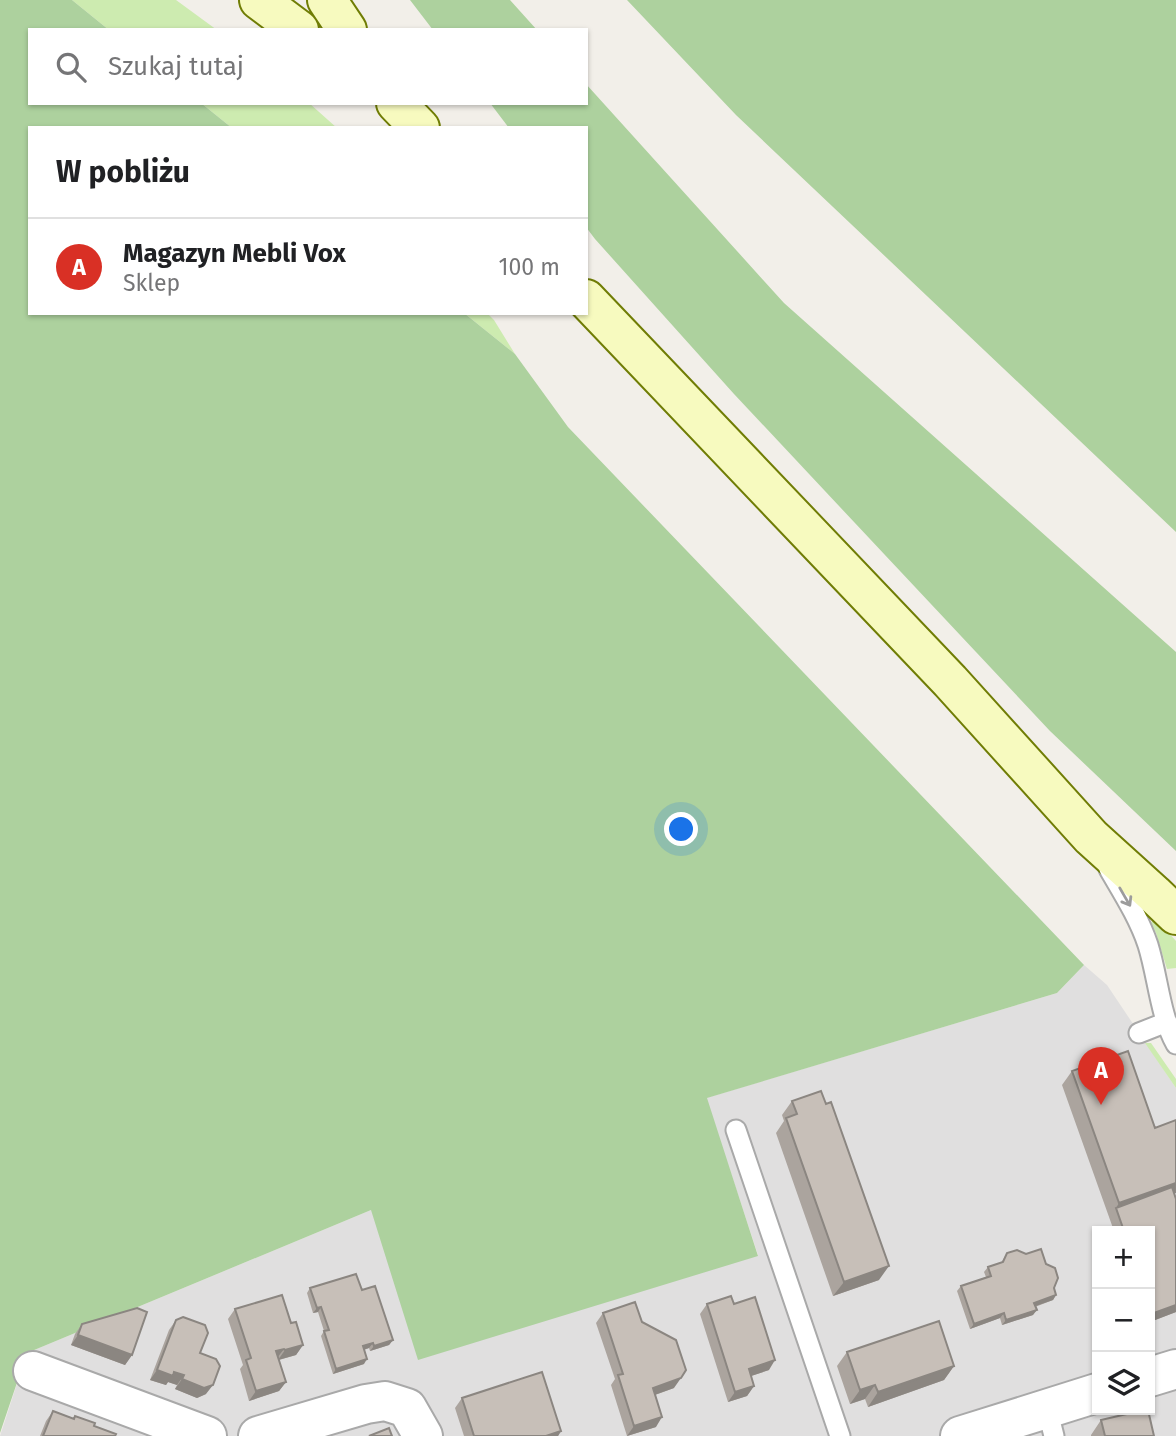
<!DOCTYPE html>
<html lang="pl">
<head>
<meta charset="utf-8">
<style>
	:root { --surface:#fff; --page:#f2f2f2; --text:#202124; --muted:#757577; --line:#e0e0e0; --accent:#d93025 }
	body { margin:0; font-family:"Fira Sans",sans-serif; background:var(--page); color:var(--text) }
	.controls { position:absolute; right:21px; bottom:21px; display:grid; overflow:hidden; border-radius:0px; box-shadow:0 2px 5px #0004 }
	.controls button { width:63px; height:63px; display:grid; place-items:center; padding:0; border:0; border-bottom:2px solid var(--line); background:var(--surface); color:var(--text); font:35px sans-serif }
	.you { position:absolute; left:682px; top:830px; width:24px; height:24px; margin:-18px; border:5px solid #fff; border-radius:50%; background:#1a73e8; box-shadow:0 0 0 10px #1a73e833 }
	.badge { display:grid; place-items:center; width:46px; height:46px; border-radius:50%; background:var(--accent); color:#fff; font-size:23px; font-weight:700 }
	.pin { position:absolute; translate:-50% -58px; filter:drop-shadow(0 2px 4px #0008) }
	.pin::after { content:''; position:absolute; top:37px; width:24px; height:21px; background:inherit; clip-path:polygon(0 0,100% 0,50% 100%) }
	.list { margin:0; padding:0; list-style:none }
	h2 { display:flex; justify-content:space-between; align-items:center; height:91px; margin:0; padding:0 28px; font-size:30px }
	h2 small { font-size:23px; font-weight:400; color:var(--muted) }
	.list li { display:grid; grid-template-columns:46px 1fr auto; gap:21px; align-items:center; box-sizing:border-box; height:98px; padding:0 28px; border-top:2px solid var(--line) }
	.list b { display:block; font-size:26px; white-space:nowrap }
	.list p { margin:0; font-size:23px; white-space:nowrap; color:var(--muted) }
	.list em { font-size:23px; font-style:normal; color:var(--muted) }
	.icon { flex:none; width:38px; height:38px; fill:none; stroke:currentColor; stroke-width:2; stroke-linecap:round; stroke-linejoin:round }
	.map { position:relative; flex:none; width:1176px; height:1436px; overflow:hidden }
	.search { position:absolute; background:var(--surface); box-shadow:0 2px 5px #0004; left:28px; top:28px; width:560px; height:77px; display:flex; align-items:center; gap:18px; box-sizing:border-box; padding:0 24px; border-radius:0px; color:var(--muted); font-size:26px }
	.panel { position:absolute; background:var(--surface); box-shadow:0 2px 5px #0004; left:28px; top:126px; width:560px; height:189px; border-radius:0px }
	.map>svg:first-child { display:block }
</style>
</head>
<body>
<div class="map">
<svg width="1176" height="1436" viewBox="0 0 1176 1436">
	<rect width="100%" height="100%" fill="#f2efe9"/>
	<path fill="#e0dfdf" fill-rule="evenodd" d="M1084 965 1107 985 1176 1088V1436H0L27 1353 371 1210 758 1255 706 1098 1057 993ZM1097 1231H1150V1410H1097Z"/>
	<path fill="#cdebb0" d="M72 0H176L217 30H109Z
		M201 103H309L337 128H232Z
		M464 313H487L494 320 515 354Z
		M1153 919 1157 920 1176 941V968L1167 969 1156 933 1151 923Z
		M1145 1043H1151L1176 1079V1088Z"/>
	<path fill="#add19e" d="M0 0H72L109 30H30V103H201L232 128H30V313H464L515 354 568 427 1084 965 1057 993 707 1098 758 1256 418 1360 371 1210 27 1353 0 1433Z
		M410 0H510L537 30H433Z
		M627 0H1176V532L736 115Z
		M586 84 784 303 1176 652V851L1050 731 734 394 595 239 586 227V128H509L490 103H586Z"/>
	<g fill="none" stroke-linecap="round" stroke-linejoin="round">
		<g stroke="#a9a9a9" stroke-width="23">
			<path id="lane" d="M1109 869C1123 893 1139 918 1148 945 1158 977 1160 1016 1176 1044
				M1139 1033 1167 1022
				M736 1130 840 1436
				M1047 1408 1054 1436"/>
		</g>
		<g stroke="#a9a9a9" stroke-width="42">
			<path id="street" d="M33 1371 207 1436
				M1150 1377 1176 1369
				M258 1436 366 1404 385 1401 407 1408 423 1436
				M960 1436 1097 1393"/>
		</g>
		<g stroke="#707d05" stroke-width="42">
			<path id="secondary" d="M259 0 299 30
				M327 0 347 30
				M396 103 420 128
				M586 299 950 681 1091 837 1154 894 1176 915"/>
		</g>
		<use href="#lane" stroke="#fff" stroke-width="19"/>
		<use href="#street" stroke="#fff" stroke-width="38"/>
		<use href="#secondary" stroke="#f7fabf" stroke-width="38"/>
	</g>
	<path fill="#aba49e" d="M1072 1071 1174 1194 1176 1312 1150 1322V1231H1114L1062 1085Z
		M792 1101 879 1280 833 1296 776 1133 784 1121 782 1115Z
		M1007 1253 1054 1288 1056 1295 1053 1300 1035 1307 1033 1315 1002 1325 1000 1318 970 1329 957 1291 961 1286 986 1277 984 1272 988 1267 1001 1263Z
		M310 1288 362 1290 393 1340 389 1345 370 1351 369 1348 364 1350V1364L333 1374 321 1336 324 1331 318 1312 313 1313 307 1293Z
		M707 1304H734L769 1370 751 1376 754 1386 747 1396 728 1402 700 1314Z
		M235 1309 291 1323 303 1345 296 1355 279 1360 286 1382 279 1391 249 1401 240 1369 243 1365 228 1319Z
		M603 1313 642 1322 674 1388 655 1395 656 1427 627 1436 611 1385 615 1379 596 1323Z
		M176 1320 200 1353 206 1394 197 1398 175 1389 177 1385 168 1382 166 1385 150 1380 169 1330Z
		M82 1324 132 1355 125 1365 71 1345 75 1334Z
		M847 1352 954 1366 944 1380 868 1407 865 1399 850 1404 837 1366Z
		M462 1398 561 1431 558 1436H464L455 1408Z
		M53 1411 73 1418 75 1416 115 1436H40L46 1421Z
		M1101 1420 1154 1436H1091V1435Z"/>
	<path fill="#8b8681" d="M1176 1183V1193L1118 1214 1116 1208 1119 1203Z
		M889 1266 879 1280 833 1296 844 1282Z
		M1056 1295 1053 1300 1030 1308 1034 1303Z
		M1176 1305V1312L1150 1322V1319L1154 1313Z
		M321 1307 318 1312 313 1313 317 1308Z
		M1037 1310 1033 1315 1002 1325 1006 1320Z
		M1004 1313 1000 1318 970 1329 974 1324Z
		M78 1335 132 1355 125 1365 71 1345Z
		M393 1340 389 1345 370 1351 374 1346Z
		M373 1343 369 1348 359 1351 363 1346Z
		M303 1345 296 1355 278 1360 285 1350Z
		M284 1349 277 1358 276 1351Z
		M367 1359 364 1364 333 1374 336 1369Z
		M775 1360 769 1370 742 1379 749 1369Z
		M954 1366 944 1380 868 1407 878 1392Z
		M157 1370 174 1372 184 1375 177 1385 168 1382 166 1385 150 1380Z
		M681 1378 674 1388 646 1398 653 1388Z
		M182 1379 213 1385 206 1394 197 1398 175 1389Z
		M286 1382 279 1391 249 1401 256 1391Z
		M875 1385 865 1399 850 1404 860 1390Z
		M754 1386 747 1396 728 1402 735 1392Z
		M662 1417 656 1427 627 1436 634 1426Z
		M561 1431 558 1436H546Z"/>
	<path fill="#c7bfb8" stroke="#8b8681" stroke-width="2" d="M1128 1051 1155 1128 1176 1120V1183L1119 1203 1072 1071Z
		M821 1091 826 1104 831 1102 889 1266 844 1282 786 1118 797 1114 792 1101Z
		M1172 1187 1176 1199V1305L1154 1313 1150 1302V1231H1124L1116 1208Z
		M1041 1249 1046 1264 1055 1268 1058 1278 1054 1288 1056 1295 1034 1303 1037 1310 1006 1320 1004 1313 974 1324 961 1286 991 1276 988 1267 1003 1262 1007 1253 1017 1250 1026 1254Z
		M356 1274 362 1290 375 1286 393 1340 374 1346 373 1343 363 1346 367 1359 336 1369 324 1331 329 1330 321 1307 317 1308 310 1288Z
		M282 1295 291 1323 296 1322 303 1345 285 1350 284 1349 276 1351 286 1382 256 1391 246 1360 251 1358 235 1309Z
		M731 1296 734 1304 755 1297 775 1360 749 1369 754 1386 735 1392 707 1304Z
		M635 1302 642 1322 676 1340 686 1370 681 1378 653 1388 662 1417 634 1426 618 1375 623 1374 603 1313Z
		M137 1308 147 1312 132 1355 78 1335 82 1324Z
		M183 1317 205 1325 208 1333 200 1353 216 1359 220 1366 213 1385 204 1388 182 1379 184 1375 174 1372 173 1376 157 1370 176 1320Z
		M939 1321 954 1366 878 1392 875 1385 860 1390 847 1352Z
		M542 1372 561 1431 546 1436H474L462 1398Z
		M1144 1410H1148L1154 1436H1105L1101 1420Z
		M53 1411 74 1419 75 1416 95 1423 94 1426 116 1434 115 1436H43Z
		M389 1428 392 1436H369Z"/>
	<defs><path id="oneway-shaft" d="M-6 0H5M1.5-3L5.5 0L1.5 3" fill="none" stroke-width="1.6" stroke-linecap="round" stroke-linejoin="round" transform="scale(1.75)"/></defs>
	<use stroke="#9c9c9c" href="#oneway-shaft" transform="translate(1125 897) rotate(60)"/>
</svg>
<div class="controls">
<button>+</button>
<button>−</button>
<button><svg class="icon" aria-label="layers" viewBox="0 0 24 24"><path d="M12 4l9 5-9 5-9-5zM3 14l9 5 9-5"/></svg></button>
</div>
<div class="you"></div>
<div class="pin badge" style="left:1101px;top:1105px">A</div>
<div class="search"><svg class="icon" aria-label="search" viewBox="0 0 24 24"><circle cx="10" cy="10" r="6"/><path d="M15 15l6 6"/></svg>Szukaj tutaj</div>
<section class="panel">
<h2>W pobliżu<small></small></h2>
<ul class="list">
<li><span class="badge">A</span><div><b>Magazyn Mebli Vox</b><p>Sklep</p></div><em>100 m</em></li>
</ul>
</section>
</div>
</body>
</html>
